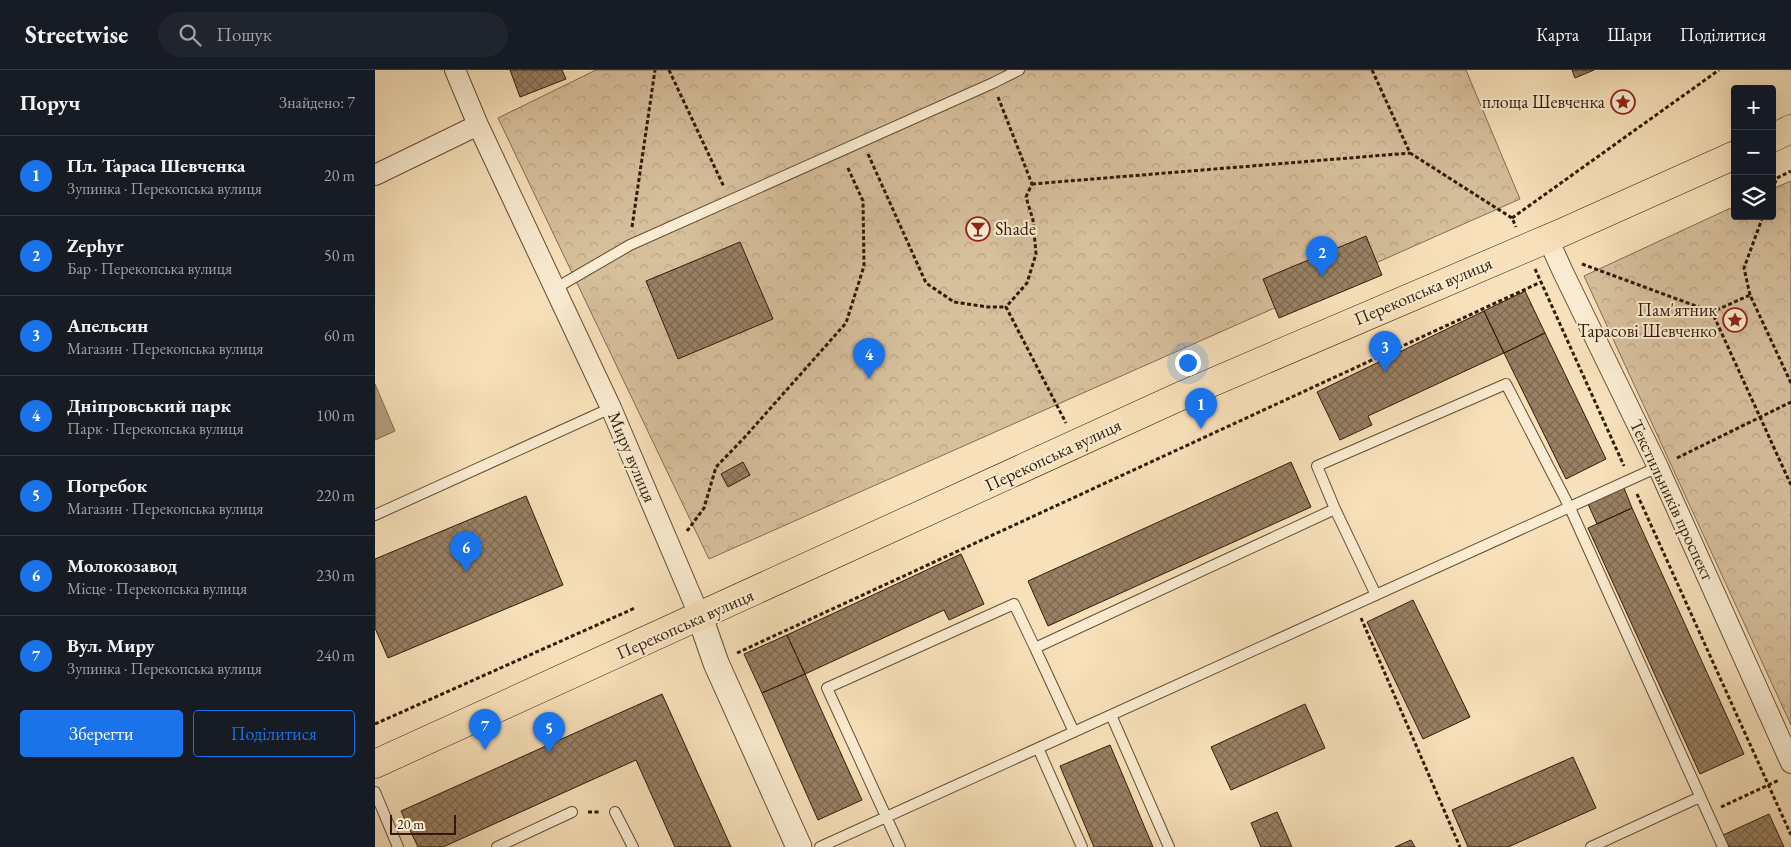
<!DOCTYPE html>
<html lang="uk">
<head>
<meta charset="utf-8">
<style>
	:root { --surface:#171b24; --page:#20242c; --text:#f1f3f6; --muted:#9ea1a6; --line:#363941; --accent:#1a73e8 }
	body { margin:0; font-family:"EB Garamond",serif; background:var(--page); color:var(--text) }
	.controls { position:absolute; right:15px; top:15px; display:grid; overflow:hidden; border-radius:5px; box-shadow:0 5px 20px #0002 }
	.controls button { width:45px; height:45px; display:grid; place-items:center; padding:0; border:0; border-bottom:1px solid var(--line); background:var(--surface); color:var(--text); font:25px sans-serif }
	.scale { position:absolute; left:15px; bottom:12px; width:66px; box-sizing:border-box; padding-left:5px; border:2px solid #331a08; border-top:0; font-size:14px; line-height:18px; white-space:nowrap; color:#331a08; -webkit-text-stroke:4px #faecd2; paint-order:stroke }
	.you { position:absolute; left:812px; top:292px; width:18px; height:18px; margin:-12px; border:4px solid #fff; border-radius:50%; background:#1a73e8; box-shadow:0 0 0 8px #1a73e833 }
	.badge { display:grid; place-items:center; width:32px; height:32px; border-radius:50%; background:var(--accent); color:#fff; font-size:16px; font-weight:700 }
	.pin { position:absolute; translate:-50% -41px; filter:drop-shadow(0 1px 2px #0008) }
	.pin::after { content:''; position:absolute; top:26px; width:18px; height:15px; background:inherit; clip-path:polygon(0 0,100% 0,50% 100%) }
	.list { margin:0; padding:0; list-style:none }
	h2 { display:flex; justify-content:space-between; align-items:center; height:65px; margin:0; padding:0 20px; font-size:21px }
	h2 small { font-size:16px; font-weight:400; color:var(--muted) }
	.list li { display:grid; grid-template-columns:32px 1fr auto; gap:15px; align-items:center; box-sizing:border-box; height:80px; padding:0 20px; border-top:1px solid var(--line) }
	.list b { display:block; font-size:19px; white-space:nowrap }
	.list p { margin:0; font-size:16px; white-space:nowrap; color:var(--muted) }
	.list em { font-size:16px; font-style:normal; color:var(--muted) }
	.actions { display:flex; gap:10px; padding:15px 20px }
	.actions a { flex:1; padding:11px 0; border:1px solid var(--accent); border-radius:5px; text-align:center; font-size:18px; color:var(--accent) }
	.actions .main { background:var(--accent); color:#fff }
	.icon { flex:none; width:28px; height:28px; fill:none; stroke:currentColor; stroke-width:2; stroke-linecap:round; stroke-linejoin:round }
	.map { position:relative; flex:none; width:1416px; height:777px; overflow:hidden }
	header { display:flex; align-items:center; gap:30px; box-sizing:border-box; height:70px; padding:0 25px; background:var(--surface); border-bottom:1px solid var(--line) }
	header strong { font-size:24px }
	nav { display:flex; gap:28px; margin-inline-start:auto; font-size:18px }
	.search { width:350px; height:45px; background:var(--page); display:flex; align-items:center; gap:12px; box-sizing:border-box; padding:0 18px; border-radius:28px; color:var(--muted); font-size:19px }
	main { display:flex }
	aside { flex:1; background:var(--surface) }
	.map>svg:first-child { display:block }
</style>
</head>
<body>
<header>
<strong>Streetwise</strong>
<div class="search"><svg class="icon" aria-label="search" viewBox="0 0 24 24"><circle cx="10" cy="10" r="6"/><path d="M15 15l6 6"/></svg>Пошук</div>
<nav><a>Карта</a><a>Шари</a><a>Поділитися</a></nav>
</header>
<main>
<aside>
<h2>Поруч<small>Знайдено: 7</small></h2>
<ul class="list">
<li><span class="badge">1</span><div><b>Пл. Тараса Шевченка</b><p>Зупинка · Перекопська вулиця</p></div><em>20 m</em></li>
<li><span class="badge">2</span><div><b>Zephyr</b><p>Бар · Перекопська вулиця</p></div><em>50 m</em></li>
<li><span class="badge">3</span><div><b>Апельсин</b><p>Магазин · Перекопська вулиця</p></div><em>60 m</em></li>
<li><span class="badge">4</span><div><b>Дніпровський парк</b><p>Парк · Перекопська вулиця</p></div><em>100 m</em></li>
<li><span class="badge">5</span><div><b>Погребок</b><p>Магазин · Перекопська вулиця</p></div><em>220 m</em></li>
<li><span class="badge">6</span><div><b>Молокозавод</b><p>Місце · Перекопська вулиця</p></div><em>230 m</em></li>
<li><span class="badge">7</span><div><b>Вул. Миру</b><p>Зупинка · Перекопська вулиця</p></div><em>240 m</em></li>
</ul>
<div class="actions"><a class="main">Зберегти</a><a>Поділитися</a></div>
</aside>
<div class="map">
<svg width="1416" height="777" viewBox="0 0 1416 777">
	<defs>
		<pattern id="forest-crowns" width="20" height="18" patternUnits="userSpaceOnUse" patternTransform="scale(1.25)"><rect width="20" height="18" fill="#d7bf9c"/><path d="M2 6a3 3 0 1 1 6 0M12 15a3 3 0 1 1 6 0" fill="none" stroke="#b9a485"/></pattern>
		<pattern id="building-cross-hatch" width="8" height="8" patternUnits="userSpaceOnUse" patternTransform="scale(1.25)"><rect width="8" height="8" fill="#998165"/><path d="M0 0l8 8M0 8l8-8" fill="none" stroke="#7d6951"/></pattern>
	</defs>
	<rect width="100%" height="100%" fill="#f8e1ba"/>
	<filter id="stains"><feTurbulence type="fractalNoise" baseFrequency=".004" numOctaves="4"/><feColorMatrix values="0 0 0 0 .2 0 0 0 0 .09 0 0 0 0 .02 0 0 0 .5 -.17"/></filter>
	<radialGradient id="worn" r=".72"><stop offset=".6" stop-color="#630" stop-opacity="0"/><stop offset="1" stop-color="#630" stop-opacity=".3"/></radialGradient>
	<path fill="url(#forest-crowns)" stroke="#856c52" d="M221 0H1091L1145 129 334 489 123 48Z
		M1416 111V655L1209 206 1360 136V146H1397V119Z"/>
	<path fill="#b59d7d" stroke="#81694e" d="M0 314 20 361 0 370Z"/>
	<path fill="url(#building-cross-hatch)" stroke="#331a08" d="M135 0H187L191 9 145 27Z
		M1197 0H1219L1200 8Z
		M991 166 1007 205 904 248 888 209Z
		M365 172 398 249 303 289 271 211Z
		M1150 221 1170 263 1129 283 1109 241Z
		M1109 241 1129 283 993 346 997 355 965 370 942 322Z
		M1170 263 1231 389 1191 409 1129 283Z
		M368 392 375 405 353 417 346 404Z
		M916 392 936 437 673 556 653 511Z
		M1249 418 1257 438 1222 454 1213 434Z
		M151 426 188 515 13 588 0 558V489Z
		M1257 438 1369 684 1325 704 1213 458Z
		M586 484 609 534 574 550 569 540 430 604 412 565Z
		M1038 530 1095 647 1048 669 992 552Z
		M412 565 430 604 387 623 369 584Z
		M430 604 487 730 443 750 387 623Z
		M287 624 356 777H300L261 690 68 777H43L26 741Z
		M930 634 950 678 856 720 836 677Z
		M735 675 778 777H719L685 696Z
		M1198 687 1221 738 1133 777H1093L1077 740Z
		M902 742 917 777H886L876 753Z
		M1394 744 1409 777H1354L1348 765Z
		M1036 770 1040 777H1020Z"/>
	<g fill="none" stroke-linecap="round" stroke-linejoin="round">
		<g stroke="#644c34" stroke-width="12">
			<path id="service" d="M181 218 255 175 618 13 644 0
				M960 439 1001 525
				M0 445 236 338
				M660 578 699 662
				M736 645 794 777
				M663 678 707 777
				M0 722 23 777
				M240 742 258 777
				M122 777 197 742
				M445 777 1283 397
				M525 777 452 618 639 534 660 578 960 439 942 396 1131 314 1195 438 1348 777
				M1216 777 1325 727"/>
		</g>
		<g stroke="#644c34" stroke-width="22">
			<path id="minor" d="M80 0 103 55 236 338 325 547
				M0 105 103 55
				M1173 169 1188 202 1283 397 1416 693"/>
		</g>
		<g stroke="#644c34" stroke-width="27">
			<path id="tertiary" d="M325 547 341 593 424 777"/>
		</g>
		<g stroke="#331a08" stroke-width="29">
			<path id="primary" d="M1397 68 1416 59
				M0 694 810 324 1186 163 1360 85"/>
		</g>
		<path stroke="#331a08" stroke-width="3" stroke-dasharray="4 2.5" stroke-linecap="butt" d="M294 0 349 117
			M997 0 1035 83 1137 148 1141 157
			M623 27 657 114 651 127 658 150 661 184 652 213 631 237 691 353
			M493 84 551 213 579 232 613 237H631
			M657 114 1035 83
			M1397 120 1402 108 1416 101
			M1137 148 1344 0
			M257 157 280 0
			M1207 194 1337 242
			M1160 199 1166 212H1167
			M1375 225 1369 198 1388 146
			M1416 313 1375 225 1337 242 1416 415
			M1302 388 1416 332
			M1262 424 1416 765
			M312 461 329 438 341 397 369 368 471 253 489 196 488 131 472 96
			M986 548 1085 777
			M362 583 1166 212 1249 396
			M0 654 260 538
			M1346 737 1404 710
			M213 742H226"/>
		<use href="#service" stroke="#faecd2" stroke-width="10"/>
		<use href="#minor" stroke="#faecd2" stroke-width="20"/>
		<use href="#tertiary" stroke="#faecd2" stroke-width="25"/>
		<use href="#primary" stroke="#f8e1ba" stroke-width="28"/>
	</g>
	<defs>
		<g id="sight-ring" transform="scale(1.25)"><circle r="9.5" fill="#faecd2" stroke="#8f2418" stroke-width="1.5"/><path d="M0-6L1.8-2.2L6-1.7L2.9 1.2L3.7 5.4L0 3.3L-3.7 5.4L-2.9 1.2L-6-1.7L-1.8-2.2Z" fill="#8f2418"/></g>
		<g id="bar-ring" transform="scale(1.25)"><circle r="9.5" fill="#faecd2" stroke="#8f2418" stroke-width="1.5"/><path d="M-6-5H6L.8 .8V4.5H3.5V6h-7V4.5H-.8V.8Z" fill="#8f2418"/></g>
	</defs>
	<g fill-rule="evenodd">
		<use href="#sight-ring" x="1248" y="32"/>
		<use href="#bar-ring" x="603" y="159"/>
		<use href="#sight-ring" x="1360" y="250"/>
	</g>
	<g text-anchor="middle" stroke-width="4" stroke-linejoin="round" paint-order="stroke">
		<g font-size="18" fill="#331a08" stroke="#faecd2" text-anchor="end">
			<text x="1230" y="38">площа Шевченка</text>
			<text x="620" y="165" text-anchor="start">Shade</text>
			<text x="1342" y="246">Пам'ятник<tspan x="1342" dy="21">Тарасові Шевченко</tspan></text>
		</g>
		<g font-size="18" fill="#331a08" stroke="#faecd2">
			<text transform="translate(1048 221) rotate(-23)" y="6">Перекопська вулиця</text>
			<text transform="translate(678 385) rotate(-25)" y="6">Перекопська вулиця</text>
			<text transform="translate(257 387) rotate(67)" y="6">Миру вулиця</text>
			<text transform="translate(1297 430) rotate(65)" y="6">Текстильників проспект</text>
			<text transform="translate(310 554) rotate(-24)" y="6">Перекопська вулиця</text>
		</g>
	</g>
	<rect width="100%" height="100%" filter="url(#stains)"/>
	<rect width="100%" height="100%" fill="url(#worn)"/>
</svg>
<div class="controls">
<button>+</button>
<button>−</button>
<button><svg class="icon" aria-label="layers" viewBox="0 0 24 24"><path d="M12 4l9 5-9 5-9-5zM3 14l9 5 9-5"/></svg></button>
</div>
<div class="scale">20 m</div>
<div class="you"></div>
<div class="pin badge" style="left:826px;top:359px">1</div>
<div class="pin badge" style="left:947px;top:207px">2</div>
<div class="pin badge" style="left:1010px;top:302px">3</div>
<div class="pin badge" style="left:494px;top:309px">4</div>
<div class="pin badge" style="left:174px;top:683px">5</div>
<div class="pin badge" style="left:91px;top:502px">6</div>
<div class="pin badge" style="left:110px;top:680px">7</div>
</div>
</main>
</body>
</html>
